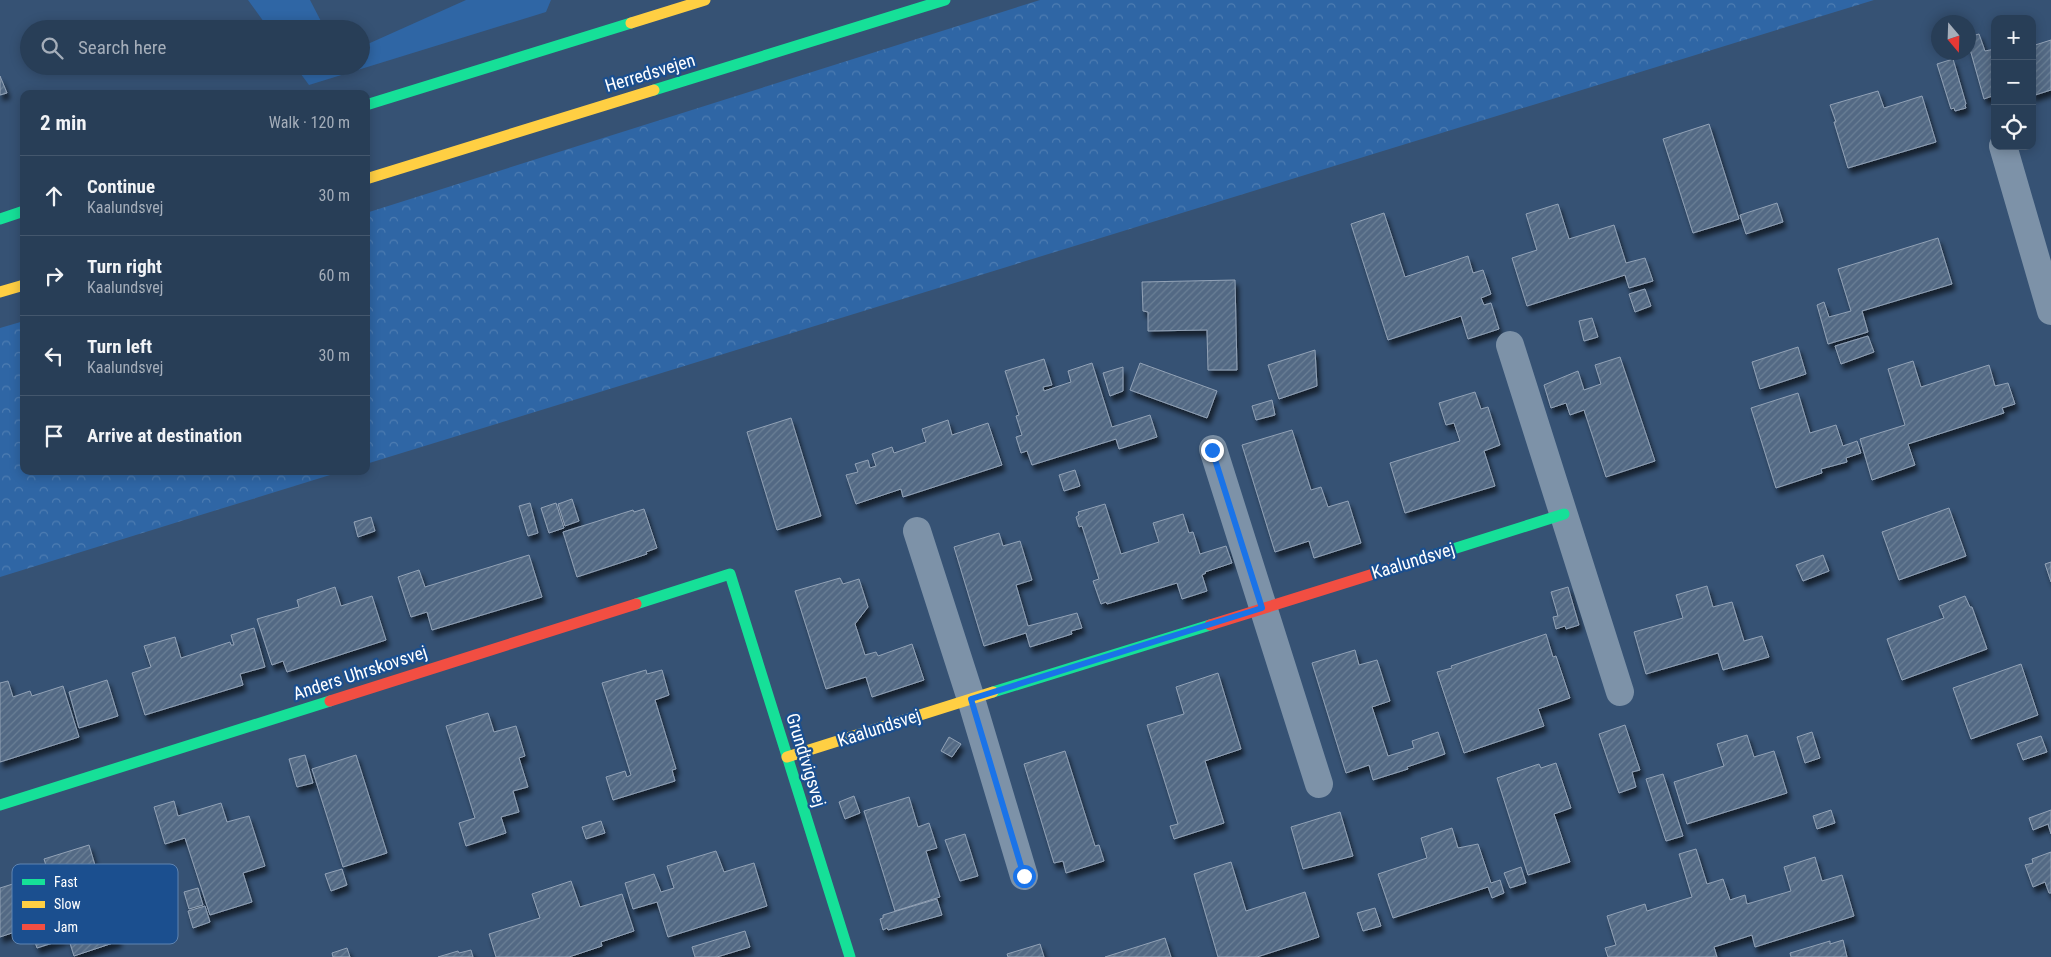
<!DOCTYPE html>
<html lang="en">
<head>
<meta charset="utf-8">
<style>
	:root { --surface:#283e57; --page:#30455d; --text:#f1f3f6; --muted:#a5aeba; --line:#44576d }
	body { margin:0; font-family:"Roboto Condensed",sans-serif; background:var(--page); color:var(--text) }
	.controls { position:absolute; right:15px; top:15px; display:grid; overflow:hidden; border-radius:10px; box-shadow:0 2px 12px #0003 }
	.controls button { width:45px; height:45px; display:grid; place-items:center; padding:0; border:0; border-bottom:1px solid var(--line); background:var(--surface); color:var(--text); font:25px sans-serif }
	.compass { position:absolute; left:1931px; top:15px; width:45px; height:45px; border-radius:50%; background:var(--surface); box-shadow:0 2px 12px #0003; rotate:161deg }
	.stop { position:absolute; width:15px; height:15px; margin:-11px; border:4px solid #1a73e8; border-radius:50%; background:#fff }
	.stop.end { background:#1a73e8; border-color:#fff; box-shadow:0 1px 5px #0008 }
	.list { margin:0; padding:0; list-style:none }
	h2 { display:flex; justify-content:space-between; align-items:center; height:65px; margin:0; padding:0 20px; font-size:21px }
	h2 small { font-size:16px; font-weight:400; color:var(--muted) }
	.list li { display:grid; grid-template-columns:32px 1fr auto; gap:15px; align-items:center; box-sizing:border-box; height:80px; padding:0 20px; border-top:1px solid var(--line) }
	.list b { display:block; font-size:19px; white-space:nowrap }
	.list p { margin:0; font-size:16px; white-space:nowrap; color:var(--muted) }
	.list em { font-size:16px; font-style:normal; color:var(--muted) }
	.icon { flex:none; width:28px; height:28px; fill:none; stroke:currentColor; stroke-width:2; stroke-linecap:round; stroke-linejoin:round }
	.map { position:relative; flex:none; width:2051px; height:957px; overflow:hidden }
	.search { position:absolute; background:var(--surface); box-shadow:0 2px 12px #0003; left:20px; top:20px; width:350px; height:55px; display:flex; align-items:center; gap:12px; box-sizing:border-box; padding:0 18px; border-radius:28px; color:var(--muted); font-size:19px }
	.panel { position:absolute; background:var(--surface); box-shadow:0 2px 12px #0003; left:20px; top:90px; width:350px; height:385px; border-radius:10px }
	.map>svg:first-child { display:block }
</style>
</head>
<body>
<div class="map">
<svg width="2051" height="957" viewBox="0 0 2051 957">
	<defs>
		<pattern id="forest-crowns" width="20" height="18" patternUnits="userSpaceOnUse" patternTransform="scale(1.25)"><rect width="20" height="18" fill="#2f66a5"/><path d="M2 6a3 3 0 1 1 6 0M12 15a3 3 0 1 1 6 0" fill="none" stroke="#4e7db2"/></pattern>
		<pattern id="building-hatch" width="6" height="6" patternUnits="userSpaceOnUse" patternTransform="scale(1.25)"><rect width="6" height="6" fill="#526984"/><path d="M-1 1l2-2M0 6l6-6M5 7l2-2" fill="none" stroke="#6c8096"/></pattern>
		<filter id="shadow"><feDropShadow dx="3" dy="5.5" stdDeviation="2.5" flood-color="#0009"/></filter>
	</defs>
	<rect width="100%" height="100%" fill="#365274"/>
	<path fill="#2f66a5" d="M248 0H310L325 29H269Z
		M466 0H551L546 12 309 85 295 66H361V47Z"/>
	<path fill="url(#forest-crowns)" d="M1040 0H1874L366 464V213Z
		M24 321V471H343L0 577V328Z"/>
	<path fill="url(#building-hatch)" stroke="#92a2b6" filter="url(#shadow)" d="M1979 34 1985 51 1995 49V68H1993L1995 95 1984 99 1968 42V37Z
		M2051 40V90L2032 96V46Z
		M1953 59 1966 104 1965 105 1966 108 1955 111 1954 108 1951 109 1937 64Z
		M0 76 7 93 0 95Z
		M1878 91 1884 108 1922 96 1936 142 1848 168 1834 122H1836L1830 105Z
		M1709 124 1739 219 1693 233 1663 139Z
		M1777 203 1783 222 1746 234 1740 215Z
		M1558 204 1569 239 1614 225 1626 263 1645 258 1653 281 1629 288 1625 275 1527 306 1512 258 1537 250 1526 214Z
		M1384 213 1405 277 1468 256 1473 273 1483 270 1491 294 1481 298 1484 305 1491 303 1499 329 1468 339 1461 316 1388 340 1351 224Z
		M1938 238 1952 284 1862 311 1868 332 1828 344 1817 305 1824 302 1829 317 1851 311 1838 269Z
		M1235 280 1237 370H1208L1207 330 1148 331V312L1143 311 1142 282Z
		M1645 289 1651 306 1635 312 1629 294Z
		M1592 318 1598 337 1584 341 1579 321Z
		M1868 336 1874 352 1841 364 1835 346Z
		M1798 347 1806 374 1760 389 1752 362Z
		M1315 350 1317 386 1279 399 1268 365Z
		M1620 357 1655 461 1606 477 1584 410 1570 415 1566 403 1551 408 1544 385 1578 371 1584 390 1601 384 1595 365Z
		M1044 359 1052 385 1043 387 1044 391 1071 382 1068 371 1092 363 1112 427 1150 415 1157 437 1119 449 1116 439 1032 465 1027 451 1021 453 1016 437 1022 435 1016 416 1019 415 1005 371Z
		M1913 361 1921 387 1989 365 1995 386 2008 383 2015 404 2002 408 2004 413 1908 444 1915 465 1872 480 1860 439 1905 425 1888 369Z
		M1140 363 1217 391 1207 418 1130 390Z
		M1123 367V391L1110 396 1103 373Z
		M1475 392 1481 409 1488 407 1500 445 1484 451 1495 486 1405 513 1390 463 1460 441 1454 423 1446 425 1439 403Z
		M1798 393 1810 433 1836 425 1843 446 1857 441 1861 453 1846 458 1847 462 1821 469 1822 473 1776 488 1751 408Z
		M1272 400 1275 415 1256 420 1252 406Z
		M791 418 821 516 777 530 747 432Z
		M948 420 952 435 988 423 1002 465 903 497 901 489 856 504 846 475 858 472 855 464 868 460 870 468 876 466 872 454 892 447 894 453 926 442 922 429Z
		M1292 430 1311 490 1321 487 1328 507 1348 501 1361 543 1314 558 1309 541 1275 552 1242 445Z
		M1075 470 1080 486 1064 491 1059 475Z
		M572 499 579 521 565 526 558 504Z
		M530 503 538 533 528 536 519 506Z
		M556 503 564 528 549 533 541 508Z
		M1105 504 1121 554 1159 542 1153 523 1183 514 1189 533 1193 532 1200 554 1226 546 1232 563 1205 572 1206 573 1202 575 1207 591 1182 599 1177 583 1107 604 1106 602 1101 604 1093 581 1099 579 1082 526 1079 527 1076 517 1079 515 1078 512Z
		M1949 508 1966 556 1899 580 1882 532Z
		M644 509 657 548 646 552 647 554 577 577 563 532 633 510 634 512Z
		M371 517 375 531 358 537 354 522Z
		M999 533 1003 546 1020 541 1032 580 1016 585 1028 626 1077 613 1082 628 1071 631 1072 634 1030 647 1026 633 984 646 954 547Z
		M529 555 542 597 432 630 427 612 411 617 398 577 419 570 425 587Z
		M1823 555 1829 571 1803 581 1796 565Z
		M2051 562V582L2045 564Z
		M840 578 843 584 859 579 868 607 855 624 865 655 876 652 878 656 912 644 924 680 872 697 866 677 826 689 795 591Z
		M1707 586 1713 607 1732 602 1744 641 1762 636 1769 657 1723 670 1718 653 1646 674 1634 632 1683 618 1676 595Z
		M335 587 341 606 372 596 386 640 287 672 283 661 272 665 257 619 299 607 297 600Z
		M1568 587 1579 625 1566 629 1565 626 1556 629 1553 617 1558 616 1551 592Z
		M1965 596 1970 607H1972L1987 649 1902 680 1887 639 1944 618 1939 606Z
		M254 628 265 667 240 674 243 685 145 715 132 673 151 667 144 646 175 637 181 658 230 642 231 645H234L231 635Z
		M1546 634 1553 657 1556 656 1570 698 1538 709 1544 726 1464 753 1437 672 1452 668 1451 666Z
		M1355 650 1359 665 1377 660 1390 701 1372 707 1388 756 1414 748 1412 741 1438 732 1445 754 1407 767 1408 769 1373 780 1369 765 1346 773 1312 663Z
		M2021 664 2038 715 1971 739 1953 688Z
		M646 670 647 674 662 670 669 695 655 700 676 769 672 770 675 781 613 800 606 777 625 771 627 777 631 775 602 683Z
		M1218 673 1241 749 1205 761 1224 823 1174 839 1170 826 1178 824 1147 725 1184 714 1176 687Z
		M107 680 118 716 79 728 69 692Z
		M8 681 13 697 30 691 32 696 63 686 79 737 0 762V683Z
		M488 713 494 732 516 726 525 756 519 758 528 787 513 791 519 812 501 817 506 833 466 846 459 823 475 818 446 726Z
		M1625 725 1640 770 1632 772 1636 787 1619 793 1599 734Z
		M1812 732 1820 758 1805 763 1797 737Z
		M1747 735 1754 757 1774 751 1787 793 1687 824 1674 782 1724 766 1717 744Z
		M2041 736 2047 752 2023 760 2017 744Z
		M949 737 961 744 952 757 941 751Z
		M1065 751 1095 846 1099 845 1104 861 1066 873 1063 861 1054 863 1024 764Z
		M305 755 313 783 297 787 289 759Z
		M356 755 387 853 343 867 312 769Z
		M1556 763 1571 808 1554 814 1570 862 1528 875 1497 778 1539 764 1541 768Z
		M1663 774 1683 836 1666 841 1646 779Z
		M854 796 860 813 845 819 839 802Z
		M909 797 918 827 929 823 937 848 926 851 940 897 895 911 864 811Z
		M174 801 178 816 221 803 227 822 249 816 265 866 243 873 252 902 210 915 185 838 165 844 154 807Z
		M1831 810 1835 823 1817 829 1813 816Z
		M2051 810V834L2048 824 2033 830 2029 818Z
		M1340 812 1353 856 1303 869 1291 827Z
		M601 821 605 833 586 839 582 827Z
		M1452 828 1458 848 1478 844 1491 883 1500 880 1504 893 1492 898 1488 887 1393 918 1378 874 1427 858 1421 838Z
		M965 834 978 876 960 881 945 840Z
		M89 845 97 872 116 866 124 891 106 897 114 920 130 915 132 922 115 928 119 941 74 956 44 859Z
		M1696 849 1707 884 1723 879 1730 900 1745 895 1747 904 1791 891 1784 867 1815 857 1822 881 1842 875 1854 916 1755 947 1752 935 1714 947 1717 957H1608L1605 948 1616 945 1607 916 1645 904 1647 911 1692 897 1679 854Z
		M716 851 724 872 754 863 767 906 668 937 657 902 633 909 625 883 654 874 661 892 674 888 667 866Z
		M2051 852V893H2049L2045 882 2033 887 2025 865 2033 863 2032 859Z
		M1231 862 1246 911 1305 892 1319 937 1257 957H1218L1194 874Z
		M1521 867 1526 883 1510 888 1504 873Z
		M342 869 347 885 331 891 325 874Z
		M571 881 580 907 622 894 634 931 601 942 602 946 569 957H496L489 934 540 918 532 894Z
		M16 883 22 902 50 893 65 939 37 948 30 927 0 937V888Z
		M198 888 203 905 189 909 184 892Z
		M937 899 942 915 888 930 887 928 883 930 880 919 883 918V915Z
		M205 906 210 922 193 928 188 911Z
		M1375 908 1381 926 1363 931 1357 913Z
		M745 931 750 947 717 957H695L692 947Z
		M1165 938 1171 957H1105Z
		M1843 940 1847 957H1791L1790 953 1830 941V944Z
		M1040 944 1044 957H1008L1007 954Z
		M347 948 350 957H333L332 953Z
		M471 950 473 957H438L458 951 459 953Z"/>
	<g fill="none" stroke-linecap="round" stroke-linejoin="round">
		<path stroke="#7d92a8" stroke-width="28" d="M2003 146 2051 311
			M1510 345 1620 692
			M1213 449 1319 784
			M917 531 971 699 1024 876"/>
		<path stroke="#16e098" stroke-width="11" d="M654 90 945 0
			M366 105 631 23
			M0 219 24 211
			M1415 561 1564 514
			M636 604 730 574 850 957
			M993 692 1210 625
			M0 805 330 701"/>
		<path stroke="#ffcf43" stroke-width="11" d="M631 23 705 0
			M366 179 654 90
			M0 292 24 285
			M787 757 993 692"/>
		<path stroke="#f24e42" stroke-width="11" d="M1210 625 1415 561
			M330 701 636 604"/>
	</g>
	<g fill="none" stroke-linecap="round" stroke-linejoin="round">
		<path stroke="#1a73e8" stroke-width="6" d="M1024 876 971 699 1262 608 1212 450"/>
	</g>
	<g text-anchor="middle" stroke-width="4.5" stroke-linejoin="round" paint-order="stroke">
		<g font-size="18" fill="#fff" stroke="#1b4f8f">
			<text transform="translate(650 73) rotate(-17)" y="6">Herredsvejen</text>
			<text transform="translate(1413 561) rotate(-17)" y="6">Kaalundsvej</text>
			<text transform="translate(360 673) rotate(-18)" y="6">Anders Uhrskovsvej</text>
			<text transform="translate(879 728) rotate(-18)" y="6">Kaalundsvej</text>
			<text transform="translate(806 760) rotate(73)" y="6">Grundtvigsvej</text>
		</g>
	</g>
	<rect x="12" y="864" width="166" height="80" rx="8" fill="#1b4f8f" stroke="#5f84b1" stroke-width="1"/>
	<rect x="22" y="879" width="23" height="6" fill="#16e098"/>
	<rect x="22" y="901" width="23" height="7" fill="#ffcf43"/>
	<rect x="22" y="924" width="23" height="6" fill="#f24e42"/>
	<g font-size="14" fill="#fff">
		<text x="54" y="887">Fast</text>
		<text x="54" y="909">Slow</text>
		<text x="54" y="932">Jam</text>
	</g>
</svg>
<div class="controls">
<button>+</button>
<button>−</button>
<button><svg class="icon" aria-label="locate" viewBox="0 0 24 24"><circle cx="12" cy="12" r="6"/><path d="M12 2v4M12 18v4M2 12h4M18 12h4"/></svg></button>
</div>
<svg class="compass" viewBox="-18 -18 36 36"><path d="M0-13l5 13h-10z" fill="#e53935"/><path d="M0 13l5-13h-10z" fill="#a5aeba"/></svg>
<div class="stop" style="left:1024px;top:876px"></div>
<div class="stop end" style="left:1212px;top:450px"></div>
<div class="search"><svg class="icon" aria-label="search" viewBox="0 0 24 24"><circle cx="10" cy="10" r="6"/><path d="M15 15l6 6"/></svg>Search here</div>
<section class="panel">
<h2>2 min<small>Walk · 120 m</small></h2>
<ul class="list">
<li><svg class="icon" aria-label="ahead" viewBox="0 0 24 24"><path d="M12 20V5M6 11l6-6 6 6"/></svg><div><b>Continue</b><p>Kaalundsvej</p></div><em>30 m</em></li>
<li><svg class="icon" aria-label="right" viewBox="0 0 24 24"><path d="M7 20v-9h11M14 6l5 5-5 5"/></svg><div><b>Turn right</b><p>Kaalundsvej</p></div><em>60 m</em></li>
<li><svg class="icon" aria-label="left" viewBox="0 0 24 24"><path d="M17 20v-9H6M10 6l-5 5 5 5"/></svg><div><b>Turn left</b><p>Kaalundsvej</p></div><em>30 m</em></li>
<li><svg class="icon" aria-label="arrive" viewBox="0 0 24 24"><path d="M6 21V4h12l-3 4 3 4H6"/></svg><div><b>Arrive at destination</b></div></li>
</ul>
</section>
</div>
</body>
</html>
